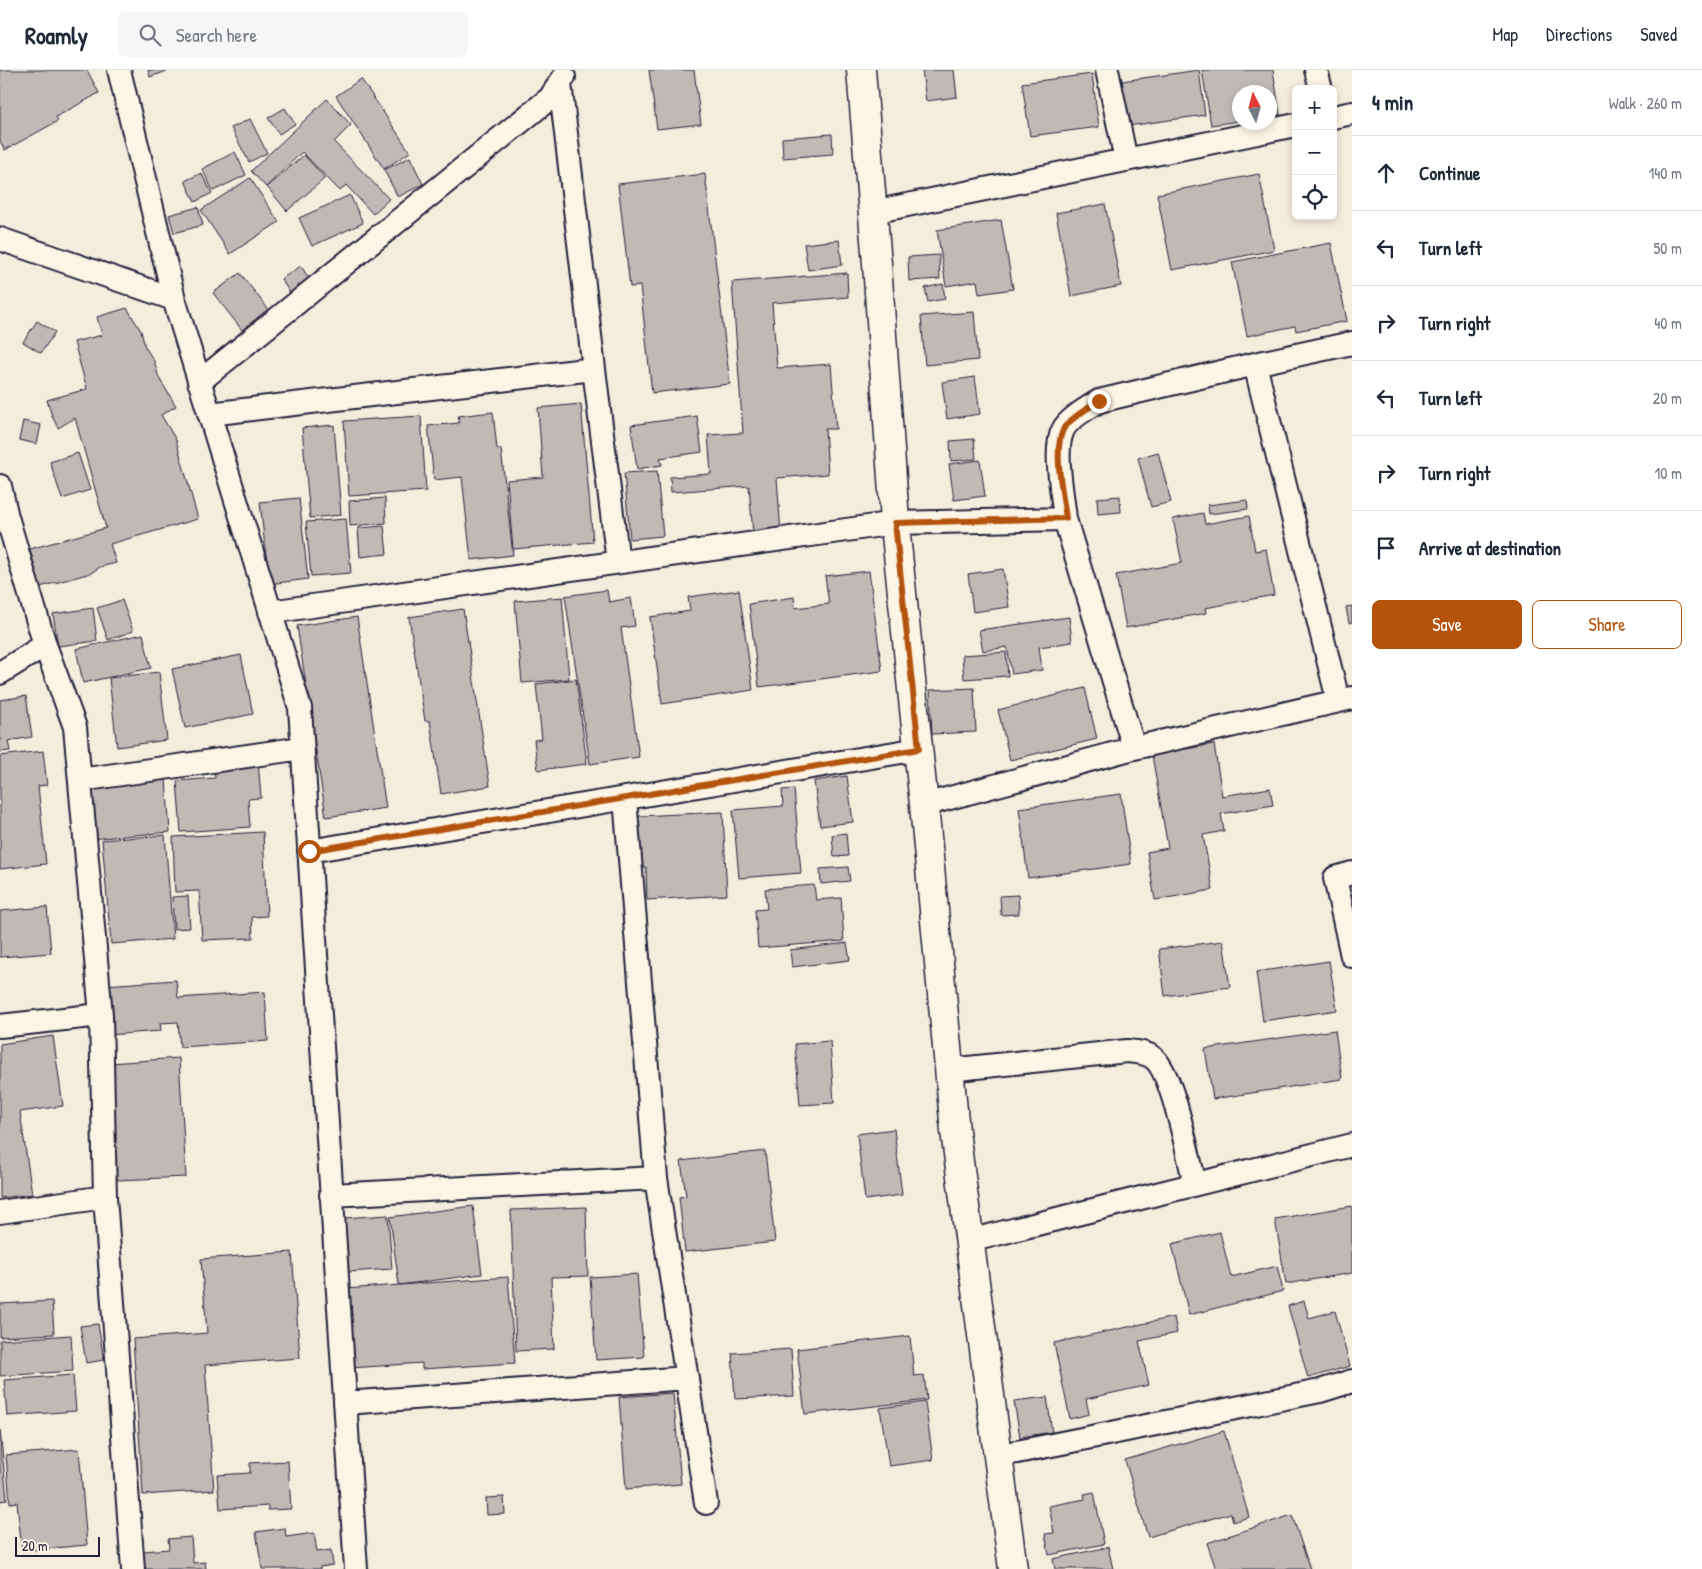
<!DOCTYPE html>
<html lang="en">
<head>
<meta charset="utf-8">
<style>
	:root { --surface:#fff; --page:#f6f6f7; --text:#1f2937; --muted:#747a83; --line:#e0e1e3; --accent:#b45309 }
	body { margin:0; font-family:"Patrick Hand",sans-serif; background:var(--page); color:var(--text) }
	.controls { position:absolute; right:15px; top:15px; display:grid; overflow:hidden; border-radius:8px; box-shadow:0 2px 8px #0003 }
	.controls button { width:45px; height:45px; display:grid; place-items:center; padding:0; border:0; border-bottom:1px solid var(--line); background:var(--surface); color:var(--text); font:25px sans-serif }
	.compass { position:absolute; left:1232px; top:15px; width:45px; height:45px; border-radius:50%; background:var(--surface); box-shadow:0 2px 8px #0003; rotate:354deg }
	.scale { position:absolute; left:15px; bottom:12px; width:85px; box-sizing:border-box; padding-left:5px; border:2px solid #22223b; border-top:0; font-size:14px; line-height:18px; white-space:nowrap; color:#22223b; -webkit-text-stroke:4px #fcf5e5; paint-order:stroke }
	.stop { position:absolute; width:15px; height:15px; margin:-11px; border:4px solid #b45309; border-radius:50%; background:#fff }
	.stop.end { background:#b45309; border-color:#fff; box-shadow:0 1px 5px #0008 }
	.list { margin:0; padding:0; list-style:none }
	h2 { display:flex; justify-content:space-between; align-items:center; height:65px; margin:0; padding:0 20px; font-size:21px }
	h2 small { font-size:16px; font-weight:400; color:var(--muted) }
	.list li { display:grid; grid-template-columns:32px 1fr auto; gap:15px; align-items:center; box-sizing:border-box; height:75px; padding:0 20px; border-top:1px solid var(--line) }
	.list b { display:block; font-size:19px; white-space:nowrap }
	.list em { font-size:16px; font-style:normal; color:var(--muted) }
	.actions { display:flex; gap:10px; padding:15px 20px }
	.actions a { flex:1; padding:11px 0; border:1px solid var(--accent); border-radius:8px; text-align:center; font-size:18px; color:var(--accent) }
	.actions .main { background:var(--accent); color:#fff }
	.icon { flex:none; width:28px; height:28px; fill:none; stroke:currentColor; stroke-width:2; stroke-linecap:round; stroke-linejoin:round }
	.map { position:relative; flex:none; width:1352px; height:1499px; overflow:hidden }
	header { display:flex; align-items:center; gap:30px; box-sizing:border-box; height:70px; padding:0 25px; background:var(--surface); border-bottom:1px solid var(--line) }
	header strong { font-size:24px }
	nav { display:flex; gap:28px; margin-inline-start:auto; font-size:18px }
	.search { width:350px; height:45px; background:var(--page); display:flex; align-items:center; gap:12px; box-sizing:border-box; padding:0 18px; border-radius:8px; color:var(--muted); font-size:19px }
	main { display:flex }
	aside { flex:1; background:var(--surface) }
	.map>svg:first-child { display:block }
</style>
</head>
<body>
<header>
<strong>Roamly</strong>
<div class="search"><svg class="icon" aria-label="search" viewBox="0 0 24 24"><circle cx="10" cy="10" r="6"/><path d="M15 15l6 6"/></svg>Search here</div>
<nav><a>Map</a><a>Directions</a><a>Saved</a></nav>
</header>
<main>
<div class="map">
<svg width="1352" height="1499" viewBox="0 0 1352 1499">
	<rect width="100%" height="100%" fill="#f3edde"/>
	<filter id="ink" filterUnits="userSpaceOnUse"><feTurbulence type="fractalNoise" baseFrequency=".02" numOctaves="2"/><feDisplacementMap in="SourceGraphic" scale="10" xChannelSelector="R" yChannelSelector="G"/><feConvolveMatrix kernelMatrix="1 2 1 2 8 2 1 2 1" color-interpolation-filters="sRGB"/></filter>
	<g filter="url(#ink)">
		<path fill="#bfbab6" stroke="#22223b" d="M0 0H87L99 23 56 47 58 51 5 80 0 71Z
			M148 0H170L150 7Z
			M649 0H694L701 54 657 59Z
			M922 0H954L957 27 926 31Z
			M1199 0 1205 45 1128 56 1122 11Z
			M1202 0H1273L1280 45 1270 47V22H1240V51L1211 55Z
			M1092 4 1099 57 1030 66 1022 13Z
			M361 9 410 82 384 99 336 26Z
			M327 29 351 55 334 72 389 129 373 144 346 115 340 121 302 82 266 117 251 101Z
			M285 38 295 54 279 64 268 48Z
			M250 49 267 83 249 92 231 58Z
			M832 64 833 84 783 88 782 68Z
			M235 82 246 105 213 121 202 99Z
			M304 85 325 108 287 141 267 117Z
			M410 87 423 114 398 127 384 100Z
			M201 103 212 123 195 132 185 111Z
			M705 104 730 314 652 323 640 216 630 217 618 114Z
			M1259 104 1274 180 1172 200 1157 124Z
			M250 108 279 152 230 184 201 140Z
			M350 125 363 153 312 176 299 148Z
			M1105 134 1121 216 1071 226 1056 143Z
			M198 137 203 155 174 163 169 145Z
			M1001 150 1013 219 979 224 977 211 946 216 937 160Z
			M839 170 842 195 808 200 804 174Z
			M1331 173 1347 251 1296 261 1295 256 1247 266 1232 192Z
			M939 185 940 209 909 211 908 187Z
			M301 196 310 210 290 223 281 209Z
			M240 203 268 239 242 260 213 223Z
			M847 203 848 227 772 233 777 298 831 294 836 359H825L828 404 777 408 781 463 753 465 749 416 671 422 670 407 711 404 708 365 743 363 732 212Z
			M943 214 945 229 928 232 925 218Z
			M127 238 141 261 145 277 154 291 159 308 176 336 161 345 176 370 198 449 110 474 116 493 100 497 91 503 40 517 30 479 106 458 75 348 58 358 52 346 47 330 87 319 74 272 102 265 97 247Z
			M974 242 978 290 925 295 921 246Z
			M37 251 55 262 41 283 23 272Z
			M975 307 980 344 947 349 942 312Z
			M581 334 593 472 513 479 507 410 543 407 538 338Z
			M493 342 497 379H501L513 485 471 490 462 407 434 410 428 356 459 353 458 346Z
			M421 346 426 421 349 426 344 351Z
			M697 346 702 382 660 388 662 395 637 399 631 355Z
			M23 351 41 355 37 374 19 370Z
			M334 355 341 445 310 448 302 358Z
			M974 369 976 389 951 391 950 371Z
			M1158 382 1171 432 1151 437 1138 388Z
			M78 383 90 420 62 429 50 392Z
			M980 390 985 426 954 430 949 394Z
			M657 401 663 466 630 469 624 403Z
			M1120 426 1121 442 1098 444 1097 428Z
			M299 428 308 509 269 514 260 432Z
			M385 428 386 453 350 456 349 431Z
			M1247 430 1248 439 1209 444 1208 435Z
			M1203 443 1205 454 1249 446 1255 481 1266 479 1274 525 1205 538 1206 543 1126 558 1116 505 1182 493 1173 449Z
			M346 449 351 503 311 506 306 452Z
			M384 456 387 484 360 487 358 458Z
			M1003 499 1009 537 973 542 968 504Z
			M869 501 882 601 759 617 749 534 794 527 795 538 829 534 825 506Z
			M607 520 609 532 631 528 635 556 621 558 639 687 590 694 565 526Z
			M739 520 753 620 662 634 650 547 690 541 688 527Z
			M562 527 569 609 522 613 515 531Z
			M122 530 133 561 108 570 97 538Z
			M1352 536V552L1349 553 1346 537Z
			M93 538 97 571 58 576 53 544Z
			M463 539 490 716 441 724 430 651H425L409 547Z
			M357 547 386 738 326 747 297 556Z
			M1069 547 1072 572 1039 577 1042 600 1012 604 1007 577 983 581 979 560Z
			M143 564 151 598 83 613 76 579Z
			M1006 582 1008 606 964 609 962 585Z
			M241 585 253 644 185 658 172 599Z
			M159 602 167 670 117 677 109 608Z
			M576 609 587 694 538 700 534 670 542 669 536 614Z
			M974 618 976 662 932 664 930 620Z
			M1085 618 1097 669 1010 690 998 640Z
			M26 626 32 667 8 671 10 681 0 682V630Z
			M1214 674 1222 726 1270 718 1273 735 1221 744 1224 761 1203 765 1213 820 1155 830 1147 782 1168 778 1152 685Z
			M43 681 47 715 38 716 46 794 0 799V686Z
			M258 691 261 728 248 729 250 757 181 762 177 711 215 708 214 694Z
			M847 706 853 752 820 756 814 711Z
			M166 710 170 762 90 769 85 717Z
			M794 719 801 803 739 808 733 740 783 736 782 720Z
			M1121 724 1131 794 1028 808 1019 738Z
			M723 742 727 825 647 830 646 797 634 798 640 769 638 746Z
			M263 762 267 846 252 847 253 868 202 870 199 821 175 822 173 767Z
			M846 763 848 786 834 787 832 765Z
			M165 765 173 869 111 874 102 770Z
			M848 797 850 811 821 814 820 799Z
			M814 815 816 830 841 828 844 871 758 878 755 840 767 839 765 819Z
			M1018 825 1019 844 1001 845 1000 826Z
			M188 826 190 858 174 859 172 827Z
			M47 837 51 883 0 887V841Z
			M1223 871 1230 917 1165 926 1159 879Z
			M847 873 850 890 792 897 790 880Z
			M1329 891 1337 940 1263 951 1256 902Z
			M176 910 178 928 265 922 268 971 180 977 178 952 160 953 161 961 108 965 105 915Z
			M1335 960 1342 1009 1213 1029 1205 979Z
			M53 966 63 1036 20 1042 32 1124 0 1128V974Z
			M830 971 834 1033 800 1035 795 974Z
			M179 988 186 1107 117 1110 110 993Z
			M894 1059 902 1125 865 1130 857 1064Z
			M765 1081 775 1172 685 1182 679 1127 686 1126 681 1091Z
			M473 1136 482 1204 399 1215 390 1147Z
			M1352 1136V1203L1286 1214 1275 1149Z
			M586 1137 588 1206 551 1207 554 1279 516 1281 511 1140Z
			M388 1145 392 1199 348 1202 344 1148Z
			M1220 1162 1231 1207 1277 1196 1283 1221 1189 1245 1172 1174Z
			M292 1182 300 1288 205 1295 214 1420 143 1425 133 1269 207 1263 201 1189Z
			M637 1204 644 1287 596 1290 590 1207Z
			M508 1207 515 1293 422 1299V1293L351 1298 345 1219Z
			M52 1231 54 1264 0 1267V1234Z
			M1304 1231 1309 1248 1335 1241 1350 1296 1308 1308 1288 1236Z
			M1174 1247 1177 1263 1139 1271 1149 1315 1086 1329 1089 1344 1070 1349 1054 1273Z
			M98 1254 104 1290 86 1293 80 1256Z
			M71 1265 73 1301 0 1306V1270Z
			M910 1266 914 1306 924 1305 927 1330 805 1344 797 1279Z
			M791 1279 794 1326 735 1329 732 1283Z
			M73 1305 76 1341 7 1346 4 1310Z
			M673 1323 681 1414 626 1419 619 1327Z
			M1047 1327 1052 1362 1020 1367 1014 1331Z
			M925 1332 933 1390 889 1396 880 1338Z
			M0 1360 7 1430 0 1431Z
			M1224 1361 1249 1447 1233 1452 1231 1443 1148 1467 1125 1390Z
			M79 1379 87 1475 22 1481 17 1432 10 1433 6 1385Z
			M288 1391 291 1439 268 1440V1436L220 1439 217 1405 250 1403V1393Z
			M1094 1422 1104 1474 1049 1485 1045 1464 1054 1463 1049 1436 1085 1429 1084 1424Z
			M504 1427 505 1444 487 1445 486 1428Z
			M1292 1445 1310 1499H1216L1207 1473Z
			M285 1458 286 1467 314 1463 317 1482 331 1480 333 1495 320 1497V1499H262L256 1462Z
			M191 1467 193 1493 205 1492 206 1499H144L143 1481 169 1479 168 1469Z
			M1108 1477 1113 1499H1055L1053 1489Z"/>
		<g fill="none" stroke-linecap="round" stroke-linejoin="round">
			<g stroke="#22223b" stroke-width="26">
				<path id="minor" d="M119 0 174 229
					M1107 0 1126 90
					M1316 0 1321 19
					M1333 47 1352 43
					M873 142 1296 55
					M0 169 174 229 300 638 356 1499
					M1255 294 1338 630
					M594 299 618 492
					M199 312 550 28 564 7
					M209 344 594 299 560 13
					M0 416 7 447 45 575 75 657 101 945
					M1065 449 1134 678
					M270 542 895 453 1065 449C1063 426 1053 380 1063 360 1067 350 1089 337 1099 331L1255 294 1352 273
					M0 603 45 575
					M80 710 302 678
					M924 735 1134 678 1352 628
					M309 781 919 679
					M1352 803 1335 808 1352 886
					M0 956 101 945 105 1127 0 1142
					M949 1000 1127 981C1135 982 1145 982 1152 987 1173 1000 1188 1088 1195 1114
					M656 1108 706 1433
					M331 1125 656 1108 625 728
					M105 1127 133 1499
					M969 1171 1352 1075
					M345 1333 687 1308
					M997 1386 1320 1321 1352 1311"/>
			</g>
			<g stroke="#22223b" stroke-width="31">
				<path id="tertiary" d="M861 0 877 194 896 465 924 735 955 1061 1013 1499"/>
			</g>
			<use href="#minor" stroke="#fcf5e5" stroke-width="22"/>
			<use href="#tertiary" stroke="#fcf5e5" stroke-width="28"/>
		</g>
	</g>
	<g fill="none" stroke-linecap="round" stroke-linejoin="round" filter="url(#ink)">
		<path stroke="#b45309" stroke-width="6" d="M309 781 919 679 895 453 1066 448C1063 426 1053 380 1063 360 1067 350 1090 337 1099 331"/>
	</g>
</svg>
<div class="controls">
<button>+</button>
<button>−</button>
<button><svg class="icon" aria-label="locate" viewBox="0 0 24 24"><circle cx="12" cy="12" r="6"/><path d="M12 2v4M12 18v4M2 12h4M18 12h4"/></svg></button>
</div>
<svg class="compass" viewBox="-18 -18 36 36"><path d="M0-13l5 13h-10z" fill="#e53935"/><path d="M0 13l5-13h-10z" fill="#747a83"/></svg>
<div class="scale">20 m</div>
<div class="stop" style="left:309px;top:781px"></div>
<div class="stop end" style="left:1099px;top:331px"></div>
</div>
<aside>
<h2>4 min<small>Walk · 260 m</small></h2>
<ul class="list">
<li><svg class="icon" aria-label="ahead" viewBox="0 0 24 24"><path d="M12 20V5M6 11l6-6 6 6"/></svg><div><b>Continue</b></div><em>140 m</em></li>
<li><svg class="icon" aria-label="left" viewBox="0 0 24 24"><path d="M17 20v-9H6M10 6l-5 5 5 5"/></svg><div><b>Turn left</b></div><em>50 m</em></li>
<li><svg class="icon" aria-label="right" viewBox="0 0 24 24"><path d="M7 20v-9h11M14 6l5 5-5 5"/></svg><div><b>Turn right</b></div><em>40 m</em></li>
<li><svg class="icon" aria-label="left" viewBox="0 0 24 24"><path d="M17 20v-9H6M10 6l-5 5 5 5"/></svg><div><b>Turn left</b></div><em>20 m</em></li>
<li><svg class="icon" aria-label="right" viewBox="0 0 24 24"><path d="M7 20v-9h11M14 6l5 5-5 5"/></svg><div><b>Turn right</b></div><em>10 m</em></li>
<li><svg class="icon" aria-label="arrive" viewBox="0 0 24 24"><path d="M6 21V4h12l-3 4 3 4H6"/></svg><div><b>Arrive at destination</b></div></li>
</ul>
<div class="actions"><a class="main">Save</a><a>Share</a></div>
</aside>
</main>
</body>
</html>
